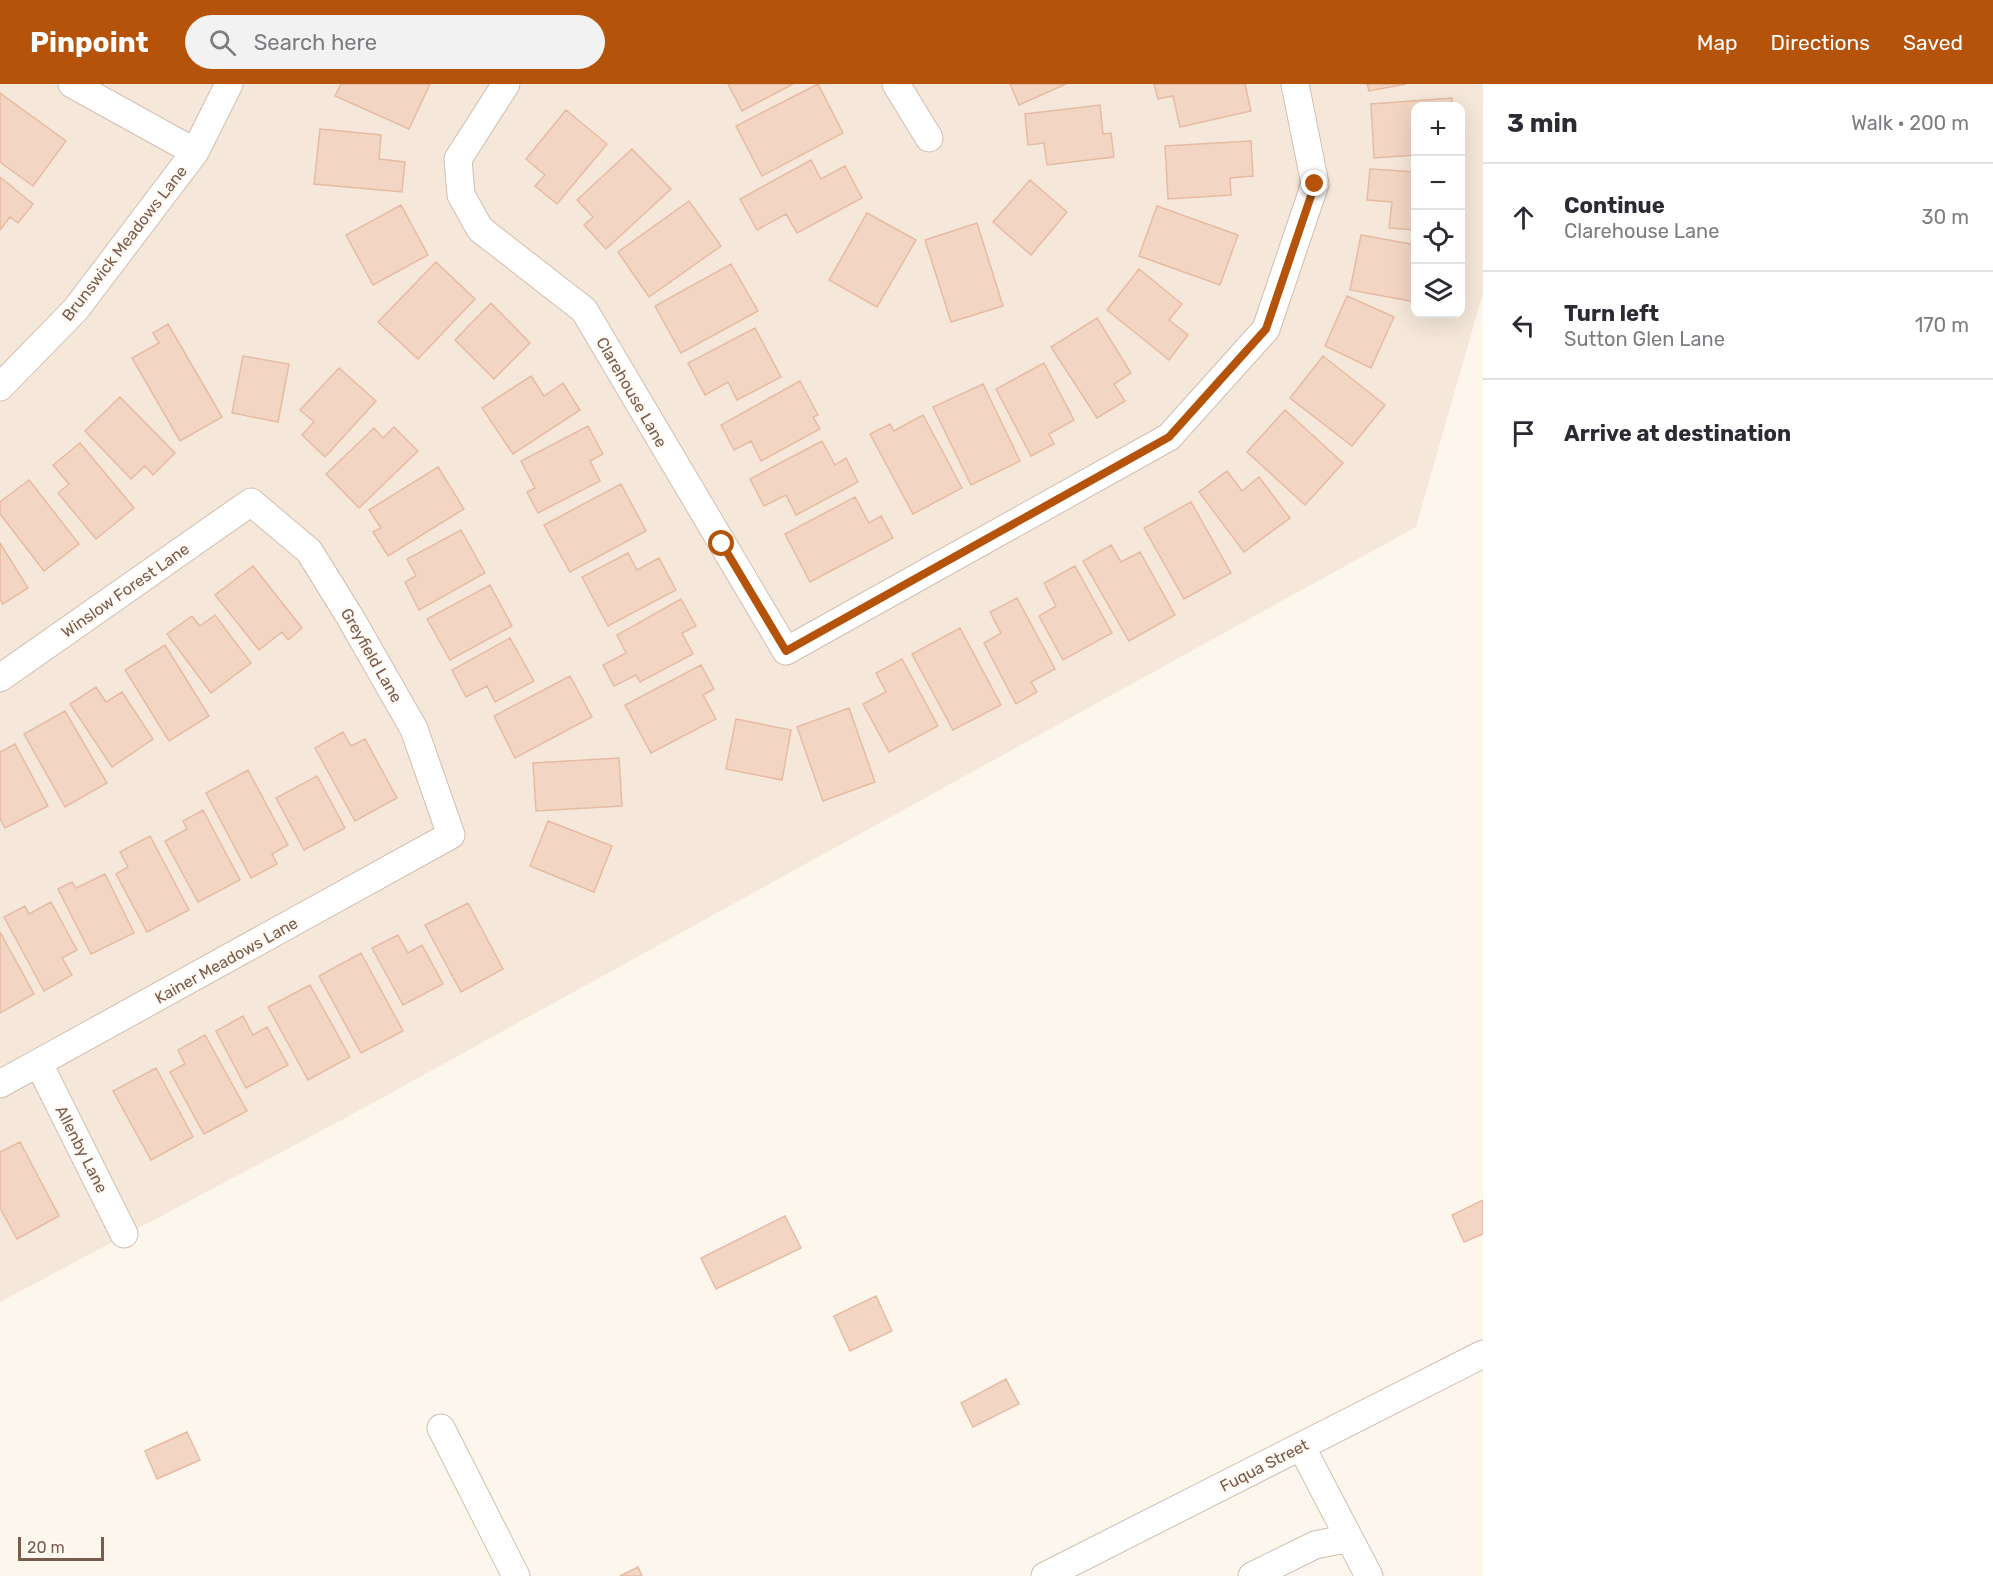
<!DOCTYPE html>
<html lang="en">
<head>
<meta charset="utf-8">
<style>
	:root { --surface:#fff; --page:#f2f2f3; --text:#2b2b33; --muted:#7c7c81; --line:#e1e1e2; --accent:#b45309 }
	body { margin:0; font-family:Rubik,sans-serif; background:var(--page); color:var(--text) }
	.controls { position:absolute; right:18px; top:18px; display:grid; overflow:hidden; border-radius:12px; box-shadow:0 6px 24px #0002 }
	.controls button { width:54px; height:54px; display:grid; place-items:center; padding:0; border:0; border-bottom:2px solid var(--line); background:var(--surface); color:var(--text); font:30px sans-serif }
	.scale { position:absolute; left:18px; bottom:15px; width:86px; box-sizing:border-box; padding-left:6px; border:3px solid #7a5c4d; border-top:0; font-size:16px; line-height:21px; white-space:nowrap; color:#7a5c4d; -webkit-text-stroke:4px #fffaf3; paint-order:stroke }
	.stop { position:absolute; width:18px; height:18px; margin:-14px; border:4px solid #b45309; border-radius:50%; background:#fff }
	.stop.end { background:#b45309; border-color:#fff; box-shadow:0 2px 6px #0008 }
	.list { margin:0; padding:0; list-style:none }
	h2 { display:flex; justify-content:space-between; align-items:center; height:78px; margin:0; padding:0 24px; font-size:26px }
	h2 small { font-size:20px; font-weight:400; color:var(--muted) }
	.list li { display:grid; grid-template-columns:39px 1fr auto; gap:18px; align-items:center; box-sizing:border-box; height:108px; padding:0 24px; border-top:2px solid var(--line) }
	.list b { display:block; font-size:22px; white-space:nowrap }
	.list p { margin:0; font-size:20px; white-space:nowrap; color:var(--muted) }
	.list em { font-size:20px; font-style:normal; color:var(--muted) }
	.icon { flex:none; width:33px; height:33px; fill:none; stroke:currentColor; stroke-width:2; stroke-linecap:round; stroke-linejoin:round }
	.map { position:relative; flex:none; width:1483px; height:1492px; overflow:hidden }
	header { display:flex; align-items:center; gap:36px; box-sizing:border-box; height:84px; padding:0 30px; background:var(--accent); color:#fff }
	header strong { font-size:28px }
	nav { display:flex; gap:33px; margin-inline-start:auto; font-size:21px }
	.search { width:420px; height:54px; background:var(--page); display:flex; align-items:center; gap:15px; box-sizing:border-box; padding:0 21px; border-radius:33px; color:var(--muted); font-size:22px }
	main { display:flex }
	aside { flex:1; background:var(--surface) }
	.map>svg:first-child { display:block }
</style>
</head>
<body>
<header>
<strong>Pinpoint</strong>
<div class="search"><svg class="icon" aria-label="search" viewBox="0 0 24 24"><circle cx="10" cy="10" r="6"/><path d="M15 15l6 6"/></svg>Search here</div>
<nav><a>Map</a><a>Directions</a><a>Saved</a></nav>
</header>
<main>
<div class="map">
<svg width="1483" height="1492" viewBox="0 0 1483 1492">
	<rect width="100%" height="100%" fill="#fdf6ec"/>
	<path fill="#f5e8da" fill-rule="evenodd" d="M0 0H1483V209L1416 443 349 1032 0 1218ZM1416 22H1460V230H1416Z"/>
	<path fill="#f3d5c3" stroke="#e6bba3" stroke-width="1.5" d="M341 0H430L409 45 335 12Z
		M728 0H793L742 27Z
		M818 0 843 49 762 92 736 42Z
		M1010 0H1066L1019 21Z
		M1154 0H1245L1251 27 1180 43 1173 12 1158 15Z
		M1367 0H1406L1369 7Z
		M0 9 66 57 33 102 0 78Z
		M1452 14V22H1416V71L1374 74 1371 20Z
		M1100 21 1103 50 1111 49 1114 73 1047 81 1044 59 1028 61 1025 30Z
		M566 26 607 60 557 120 535 102 545 91 526 75Z
		M320 45 381 51 379 75 405 78 402 108 314 100Z
		M1251 57 1253 92 1230 94 1231 111 1168 115 1165 62Z
		M632 65 671 105 606 165 584 141 593 133 577 116Z
		M811 76 821 95 845 82 862 114 797 149 786 130 757 146 740 115Z
		M1370 85 1416 88V146L1389 144 1392 118 1367 116Z
		M0 93 33 120 18 139 10 133 0 146Z
		M1030 96 1067 128 1031 171 993 138Z
		M689 117 721 162 649 213 618 168Z
		M401 121 428 171 373 201 346 151Z
		M1157 122 1238 151 1220 201 1139 172Z
		M867 129 916 156 877 223 829 196Z
		M977 139 1003 222 951 238 925 156Z
		M1361 151 1416 161V218L1350 206Z
		M436 178 475 215 418 275 378 238Z
		M731 180 758 227 681 269 655 222Z
		M1139 185 1182 220 1169 236 1188 251 1169 276 1107 226Z
		M1347 212 1394 233 1371 284 1325 262Z
		M491 219 530 259 494 295 455 256Z
		M1097 234 1131 289 1114 300 1125 317 1097 334 1051 263Z
		M168 240 222 333 180 357 132 274 159 259 153 249Z
		M755 244 781 293 737 316 728 298 705 311 688 279Z
		M243 272 289 280 278 338 232 329Z
		M1323 272 1385 321 1352 362 1290 314Z
		M1044 279 1074 336 1049 350 1054 360 1031 372 996 305Z
		M339 284 376 317 325 373 302 351 314 338 300 326Z
		M531 292 544 312 563 299 580 326 513 370 482 324Z
		M800 297 818 331 813 333 820 345 761 377 751 357 734 366 721 341Z
		M983 300 1020 377 971 401 933 323Z
		M120 313 175 369 153 391 145 382 131 395 85 347Z
		M1285 326 1343 379 1305 421 1247 368Z
		M923 331 962 404 913 430 870 350 890 340 894 347Z
		M588 342 603 370 590 377 600 397 538 429 527 408 535 404 521 377Z
		M394 343 418 367 359 424 326 390 374 344 383 354Z
		M822 357 835 381 846 374 858 398 796 431 786 411 764 422 750 395Z
		M80 359 134 424 96 455 58 409 69 400 53 381Z
		M438 383 464 425 388 472 373 448 381 444 369 426Z
		M1227 387 1242 407 1259 393 1290 434 1244 468 1199 408Z
		M29 396 79 460 44 487 0 430V418Z
		M621 400 646 447 570 488 544 441Z
		M855 413 869 439 881 432 893 454 810 498 785 450Z
		M1191 418 1231 489 1184 515 1144 444Z
		M461 446 485 489 419 526 405 498 416 492 407 475Z
		M0 459 28 504 3 520 0 515Z
		M1111 461 1121 478 1140 468 1175 531 1129 557 1083 477Z
		M628 469 637 486 659 474 676 506 608 542 582 493Z
		M253 482 302 544 288 556 282 548 259 566 215 511Z
		M1075 482 1112 549 1063 576 1039 532 1056 522 1044 499Z
		M490 501 512 542 450 576 427 535Z
		M1017 514 1055 585 1031 598 1037 608 1016 620 984 559 1001 549 990 528Z
		M681 515 696 542 682 549 693 570 640 598 636 591 614 602 603 581 626 569 617 551Z
		M215 531 251 579 211 609 167 550 192 532 200 542Z
		M960 544 1001 621 953 646 912 570Z
		M510 554 534 597 495 618 487 602 466 613 452 586Z
		M165 561 209 632 169 657 125 586Z
		M902 575 938 642 889 668 863 620 886 608 876 589Z
		M701 581 714 605 703 611 716 635 651 669 625 621Z
		M570 592 592 633 515 674 494 632Z
		M96 603 106 618 122 608 153 655 112 683 70 620Z
		M849 624 875 698 823 717 797 643Z
		M65 627 107 699 65 723 24 650Z
		M736 635 791 646 782 696 726 685Z
		M343 648 351 662 365 655 397 714 355 737 315 664Z
		M15 660 48 722 5 744 0 734V668Z
		M619 674 622 722 536 727 533 679Z
		M248 686 288 761 272 770 277 780 251 794 206 709Z
		M317 692 345 744 304 766 276 714Z
		M203 726 240 796 198 818 165 757 187 745 183 737Z
		M548 737 612 762 594 808 530 782Z
		M150 752 189 826 147 848 116 790 128 783 120 768Z
		M105 790 134 849 91 870 58 805 72 798 76 804Z
		M51 818 77 866 62 874 72 891 44 907 4 833 25 822 29 830Z
		M468 819 503 885 461 908 425 841Z
		M0 848 34 910 0 929Z
		M398 851 408 869 422 861 443 900 403 921 372 864Z
		M361 869 403 947 361 969 319 892Z
		M310 901 350 973 308 996 268 923Z
		M243 932 253 951 267 943 288 981 246 1004 216 947Z
		M205 951 247 1027 204 1050 170 988 185 980 178 966Z
		M156 984 193 1053 151 1076 113 1007Z
		M20 1058 59 1132 17 1155 0 1124V1068Z
		M1483 1116V1150L1464 1158 1452 1131Z
		M785 1132 801 1164 716 1205 701 1174Z
		M876 1212 892 1247 850 1267 834 1232Z
		M1006 1295 1019 1320 973 1343 961 1319Z
		M187 1348 200 1376 157 1395 145 1367Z
		M638 1483 642 1492H620Z"/>
	<g fill="none" stroke-linecap="round" stroke-linejoin="round">
		<g stroke="#d1beb0" stroke-width="29">
			<path id="street" d="M72 0 195 68
				M506 0 458 75 461 111 480 145 584 226 786 567 1169 353 1266 245 1315 100 1295 0
				M896 0 929 54
				M0 303 76 225 195 68 229 0
				M0 594 251 418 309 467 350 533 414 645 451 751 0 1000
				M39 980 124 1150
				M441 1344 516 1492
				M1301 1362 1369 1492
				M1045 1492 1483 1270
				M1252 1492 1315 1461 1349 1454"/>
		</g>
		<use href="#street" stroke="#fff" stroke-width="27"/>
	</g>
	<g fill="none" stroke-linecap="round" stroke-linejoin="round">
		<path stroke="#b45309" stroke-width="8" d="M722 460 786 567 1169 353 1266 245 1315 100"/>
	</g>
	<g text-anchor="middle" stroke-width="5" stroke-linejoin="round" paint-order="stroke">
		<g font-size="16" fill="#7a5c4d" stroke="#fffaf3">
			<text transform="translate(124 159) rotate(-52)" y="6">Brunswick Meadows Lane</text>
			<text transform="translate(632 308) rotate(60)" y="6">Clarehouse Lane</text>
			<text transform="translate(125 506) rotate(-35)" y="6">Winslow Forest Lane</text>
			<text transform="translate(372 571) rotate(60)" y="6">Greyfield Lane</text>
			<text transform="translate(226 876) rotate(-29)" y="6">Kainer Meadows Lane</text>
			<text transform="translate(82 1065) rotate(63)" y="6">Allenby Lane</text>
			<text transform="translate(1264 1381) rotate(-27)" y="6">Fuqua Street</text>
		</g>
	</g>
</svg>
<div class="controls">
<button>+</button>
<button>−</button>
<button><svg class="icon" aria-label="locate" viewBox="0 0 24 24"><circle cx="12" cy="12" r="6"/><path d="M12 2v4M12 18v4M2 12h4M18 12h4"/></svg></button>
<button><svg class="icon" aria-label="layers" viewBox="0 0 24 24"><path d="M12 4l9 5-9 5-9-5zM3 14l9 5 9-5"/></svg></button>
</div>
<div class="scale">20 m</div>
<div class="stop" style="left:722px;top:460px"></div>
<div class="stop end" style="left:1315px;top:100px"></div>
</div>
<aside>
<h2>3 min<small>Walk · 200 m</small></h2>
<ul class="list">
<li><svg class="icon" aria-label="ahead" viewBox="0 0 24 24"><path d="M12 20V5M6 11l6-6 6 6"/></svg><div><b>Continue</b><p>Clarehouse Lane</p></div><em>30 m</em></li>
<li><svg class="icon" aria-label="left" viewBox="0 0 24 24"><path d="M17 20v-9H6M10 6l-5 5 5 5"/></svg><div><b>Turn left</b><p>Sutton Glen Lane</p></div><em>170 m</em></li>
<li><svg class="icon" aria-label="arrive" viewBox="0 0 24 24"><path d="M6 21V4h12l-3 4 3 4H6"/></svg><div><b>Arrive at destination</b></div></li>
</ul>
</aside>
</main>
</body>
</html>
